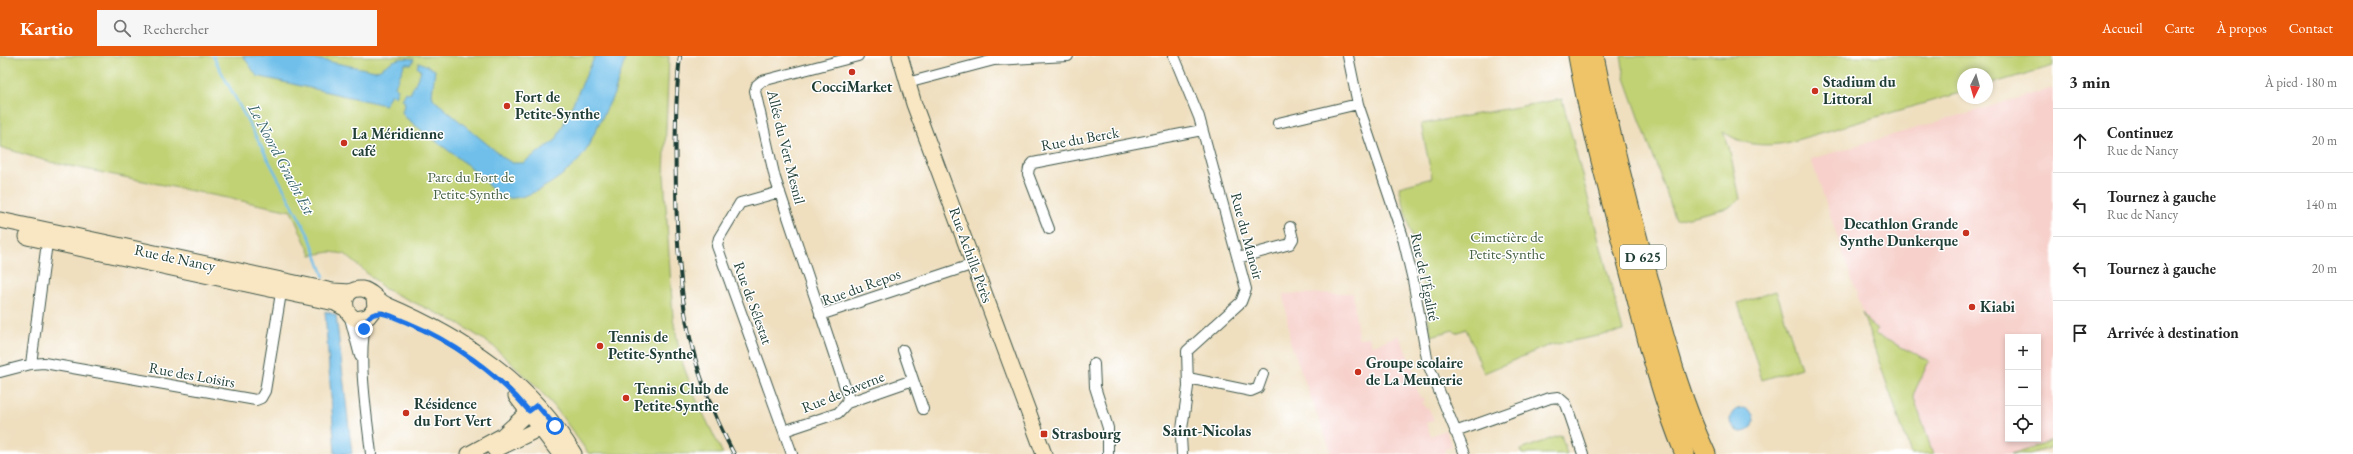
<!DOCTYPE html>
<html lang="fr">
<head>
<meta charset="utf-8">
<style>
	:root { --surface:#fff; --page:#f6f6f6; --text:#222; --muted:#767676; --line:#e0e0e0; --accent:#ea580c }
	body { margin:0; font-family:"EB Garamond",serif; background:var(--page); color:var(--text) }
	.controls { position:absolute; right:12px; bottom:12px; display:grid; overflow:hidden; border-radius:0px; box-shadow:0 2px 6px #0003 }
	.controls button { width:36px; height:36px; display:grid; place-items:center; padding:0; border:0; border-bottom:1px solid var(--line); background:var(--surface); color:var(--text); font:20px sans-serif }
	.compass { position:absolute; left:1957px; top:12px; width:36px; height:36px; border-radius:50%; background:var(--surface); box-shadow:0 2px 6px #0003; rotate:185deg }
	.stop { position:absolute; width:12px; height:12px; margin:-9px; border:3px solid #1a73e8; border-radius:50%; background:#fff }
	.stop.end { background:#1a73e8; border-color:#fff; box-shadow:0 1px 4px #0008 }
	.list { margin:0; padding:0; list-style:none }
	h2 { display:flex; justify-content:space-between; align-items:center; height:52px; margin:0; padding:0 16px; font-size:17px }
	h2 small { font-size:13px; font-weight:400; color:var(--muted) }
	.list li { display:grid; grid-template-columns:26px 1fr auto; gap:12px; align-items:center; box-sizing:border-box; height:64px; padding:0 16px; border-top:1px solid var(--line) }
	.list b { display:block; font-size:15px; white-space:nowrap }
	.list p { margin:0; font-size:13px; white-space:nowrap; color:var(--muted) }
	.list em { font-size:13px; font-style:normal; color:var(--muted) }
	.icon { flex:none; width:22px; height:22px; fill:none; stroke:currentColor; stroke-width:2; stroke-linecap:round; stroke-linejoin:round }
	.map { position:relative; flex:none; width:2053px; height:398px; overflow:hidden }
	header { display:flex; align-items:center; gap:24px; box-sizing:border-box; height:56px; padding:0 20px; background:var(--accent); color:#fff }
	header strong { font-size:19px }
	nav { display:flex; gap:22px; margin-inline-start:auto; font-size:14px }
	.search { width:280px; height:36px; background:var(--page); display:flex; align-items:center; gap:10px; box-sizing:border-box; padding:0 14px; border-radius:0px; color:var(--muted); font-size:15px }
	main { display:flex }
	aside { flex:1; background:var(--surface) }
	.map>svg:first-child { display:block }
</style>
</head>
<body>
<header>
<strong>Kartio</strong>
<div class="search"><svg class="icon" aria-label="search" viewBox="0 0 24 24"><circle cx="10" cy="10" r="6"/><path d="M15 15l6 6"/></svg>Rechercher</div>
<nav><a>Accueil</a><a>Carte</a><a>À propos</a><a>Contact</a></nav>
</header>
<main>
<div class="map">
<svg width="2053" height="398" viewBox="0 0 2053 398">
	<rect width="100%" height="100%" fill="#fff"/>
	<filter id="ink" filterUnits="userSpaceOnUse"><feTurbulence type="fractalNoise" baseFrequency=".025" numOctaves="2"/><feDisplacementMap in="SourceGraphic" scale="8" xChannelSelector="R" yChannelSelector="G"/><feConvolveMatrix kernelMatrix="1 2 1 2 8 2 1 2 1" color-interpolation-filters="sRGB"/></filter>
	<filter id="wash" filterUnits="userSpaceOnUse"><feTurbulence type="fractalNoise" baseFrequency=".012" numOctaves="4" result="noise"/><feDisplacementMap in="SourceGraphic" scale="16" xChannelSelector="R" yChannelSelector="G"/><feGaussianBlur stdDeviation="0.9" result="paint"/><feColorMatrix in="noise" values="0 0 0 0 0 0 0 0 0 0 0 0 0 0 0 0 0 1.4 0 .05"/><feComposite in="paint" operator="in"/></filter>
	<g filter="url(#wash)">
		<rect width="100%" height="100%" fill="#efdfbf"/>
		<path fill="#f7d0cb" fill-rule="evenodd" d="M2053 32V392L2033 398H1911L1811 103ZM2008 281H2038V383H2008Z
			M1353 237 1358 282 1369 281 1372 290 1399 279 1420 330 1416 331 1420 340 1417 342 1422 341 1424 345 1420 348H1423L1425 352 1428 351 1434 364 1426 367 1431 380 1445 374 1452 390 1444 394 1446 398H1332L1290 285 1284 238Z"/>
		<path fill="#c1d275" stroke="#708854" d="M0 0H669L664 119 673 262 681 303 695 341 723 398H589L555 351 534 328 493 290 458 267 385 233 345 198 330 196 311 199 291 155 50 106 0 91Z
			M1621 0H2053V10L1987 29V18H1963V36L1786 87C1761 91 1744 89 1723 76L1729 91 1740 143 1728 152 1676 164 1625 22Z
			M1562 43 1623 275 1547 290 1484 317 1466 273 1456 277 1453 274 1431 280 1421 217 1399 131 1432 122 1421 68Z
			M1776 235 1801 312 1762 324 1738 247Z
			M1862 256 1868 266 1877 273 1875 278 1929 305 1913 339 1933 398H1911Z
			M1561 379 1567 398H1522L1520 394Z
			M2053 385V391L2030 398H2011Z"/>
		<path fill="#6fbfea" stroke="#477e8f" d="M243 0H301L375 15C392 9 391 0 414 3L412 8H405L395 30 398 33 395 40 391 38 385 49 257 20Z
			M595 0H626L614 38 585 96C573 115 526 149 503 141 492 137 484 123 476 116 453 97 428 80 405 61L402 56 405 46 402 44 406 36 410 38 421 15 417 11 419 6 435 14 432 39 434 44 504 102 512 107H523L556 84Z
			M325 255 336 259 352 398H335Z
			M1730 364a12 12 0 1 1 24 0a12 12 0 1 1-24 0Z"/>
		<g fill="none" stroke-linecap="round" stroke-linejoin="round">
			<path stroke="#6fbfea" stroke-width="2.5" d="M213 0 310 182 324 221"/>
		</g>
	</g>
	<g filter="url(#ink)">
		<g fill="none" stroke-linecap="round" stroke-linejoin="round">
			<g stroke="#3e5549" stroke-width="12">
				<path id="street" d="M1174 0 1199 61 1246 233 1241 246 1187 295 1188 331 1181 380 1182 398
					M1348 0 1358 48 1402 178 1413 224 1428 308 1465 398
					M907 27 994 4 1068 0
					M1278 67 1358 48
					M780 136 740 147 719 182 717 190 792 398
					M1049 173 1028 118 1029 112 1033 107 1202 74
					M1238 202 1290 188 1293 183 1290 171
					M349 258 360 300
					M820 259 974 208
					M367 261C356 299 367 359 371 398
					M903 294 923 353
					M31 308 48 179
					M1094 308 1095 331 1108 372V398
					M0 316 31 308 44 307 256 344 261 342 265 335 282 231
					M1188 322 1251 335 1258 332 1263 318
					M847 347 848 340 775 122 755 35 757 29 762 25 858 0
					M784 375 838 357 847 347 913 324
					M1455 376 1550 342 1558 341 1566 348 1583 398"/>
			</g>
			<g stroke="#3e5549" stroke-width="17">
				<path id="secondary" d="M900 0 914 48 1044 398
					M0 164 333 235 351 236
					M27 181 335 247 346 253
					M374 241 375 252 368 261 356 263C340 256 343 231 362 233 371 234 378 245 387 249 464 282 530 325 574 398
					M516 340 560 398
					M495 394 532 376 548 366
					M469 398 502 380 536 349"/>
			</g>
			<g stroke="#3e5549" stroke-width="21">
				<path id="highway" d="M1578 0C1590 67 1608 132 1625 198 1643 265 1658 333 1685 398
					M1594 0C1609 76 1629 150 1649 225 1665 283 1680 343 1706 398"/>
			</g>
			<use href="#street" stroke="#fff" stroke-width="10"/>
			<use href="#secondary" stroke="#f9e7c3" stroke-width="15"/>
			<use href="#highway" stroke="#efc469" stroke-width="19"/>
			<g stroke="#1f3d34" stroke-width="4">
				<path id="rail" d="M680 0C675 44 675 89 676 134 678 236 685 306 734 398"/>
			</g>
			<use href="#rail" stroke="#fff" stroke-width="2.5" stroke-dasharray="8" stroke-linecap="butt"/>
		</g>
	</g>
	<g fill="none" stroke-linecap="round" stroke-linejoin="round" filter="url(#ink)">
		<path stroke="#1a73e8" stroke-width="5" d="M364 273C366 263 369 258 380 257 389 258 397 263 406 266 452 285 497 317 529 355L537 349 555 370"/>
	</g>
	<g fill="#c8321e" stroke="#fff" stroke-width="1.5">
		<circle cx="852" cy="16" r="4"/>
		<circle cx="1815" cy="35" r="4"/>
		<circle cx="507" cy="50" r="4"/>
		<circle cx="344" cy="87" r="4"/>
		<circle cx="1966" cy="177" r="4"/>
		<circle cx="1972" cy="251" r="4"/>
		<circle cx="600" cy="290" r="4"/>
		<circle cx="1358" cy="316" r="4"/>
		<circle cx="626" cy="342" r="4"/>
		<circle cx="406" cy="357" r="4"/>
		<rect x="1040" y="374" width="8" height="8" rx="2"/>
	</g>
	<g text-anchor="middle" stroke-width="3" stroke-linejoin="round" paint-order="stroke">
		<rect fill="#fff" stroke="#627771" stroke-width="1" x="1620" y="189" width="46" height="24" rx="3"/>
		<g font-size="14" font-weight="bold" fill="#1f3d34">
			<text x="1643" y="206">D 625</text>
		</g>
		<g font-size="15" font-weight="bold" fill="#1f3d34" stroke="#fff" text-anchor="start">
			<text x="1823" y="31">Stadium du<tspan x="1823" dy="17">Littoral</tspan></text>
			<text x="852" y="36" text-anchor="middle">CocciMarket</text>
			<text x="515" y="46">Fort de<tspan x="515" dy="17">Petite-Synthe</tspan></text>
			<text x="352" y="83">La Méridienne<tspan x="352" dy="17">café</tspan></text>
			<text x="1958" y="173" text-anchor="end">Decathlon Grande<tspan x="1958" dy="17">Synthe Dunkerque</tspan></text>
			<text x="1980" y="256">Kiabi</text>
			<text x="608" y="286">Tennis de<tspan x="608" dy="17">Petite-Synthe</tspan></text>
			<text x="1366" y="312">Groupe scolaire<tspan x="1366" dy="17">de La Meunerie</tspan></text>
			<text x="634" y="338">Tennis Club de<tspan x="634" dy="17">Petite-Synthe</tspan></text>
			<text x="414" y="353">Résidence<tspan x="414" dy="17">du Fort Vert</tspan></text>
			<text x="1052" y="383">Strasbourg</text>
		</g>
		<g font-size="15" fill="#1f3d34" stroke="#fff">
			<text transform="translate(1080 83) rotate(-10)" y="5">Rue du Berck</text>
			<text transform="translate(786 91) rotate(76)" y="5">Allée du Vert Mesnil</text>
			<text transform="translate(1247 180) rotate(75)" y="5">Rue du Manoir</text>
			<text transform="translate(971 199) rotate(70)" y="5">Rue Achille Pérès</text>
			<text transform="translate(175 202) rotate(12)" y="5">Rue de Nancy</text>
			<text transform="translate(1425 221) rotate(78)" y="5">Rue de l'Égalité</text>
			<text transform="translate(861 231) rotate(-20)" y="5">Rue du Repos</text>
			<text transform="translate(753 247) rotate(70)" y="5">Rue de Sélestat</text>
			<text transform="translate(192 319) rotate(10)" y="5">Rue des Loisirs</text>
			<text transform="translate(843 336) rotate(-22)" y="5">Rue de Saverne</text>
		</g>
		<g font-size="15" fill="#486244" stroke="#fff">
			<text x="471" y="126">Parc du Fort de<tspan x="471" dy="17">Petite-Synthe</tspan></text>
			<text x="1507" y="186">Cimetière de<tspan x="1507" dy="17">Petite-Synthe</tspan></text>
		</g>
		<g font-size="16" font-style="italic" fill="#37646b" stroke="#fff">
			<text transform="translate(282 103) rotate(62)" y="6">Le Noord Gracht Est</text>
		</g>
		<g font-size="16" font-weight="bold" fill="#1f3d34" stroke="#fff">
			<text x="1207" y="380">Saint-Nicolas</text>
		</g>
	</g>
</svg>
<div class="controls">
<button>+</button>
<button>−</button>
<button><svg class="icon" aria-label="locate" viewBox="0 0 24 24"><circle cx="12" cy="12" r="6"/><path d="M12 2v4M12 18v4M2 12h4M18 12h4"/></svg></button>
</div>
<svg class="compass" viewBox="-18 -18 36 36"><path d="M0-13l5 13h-10z" fill="#e53935"/><path d="M0 13l5-13h-10z" fill="#767676"/></svg>
<div class="stop" style="left:555px;top:370px"></div>
<div class="stop end" style="left:364px;top:273px"></div>
</div>
<aside>
<h2>3 min<small>À pied · 180 m</small></h2>
<ul class="list">
<li><svg class="icon" aria-label="ahead" viewBox="0 0 24 24"><path d="M12 20V5M6 11l6-6 6 6"/></svg><div><b>Continuez</b><p>Rue de Nancy</p></div><em>20 m</em></li>
<li><svg class="icon" aria-label="left" viewBox="0 0 24 24"><path d="M17 20v-9H6M10 6l-5 5 5 5"/></svg><div><b>Tournez à gauche</b><p>Rue de Nancy</p></div><em>140 m</em></li>
<li><svg class="icon" aria-label="left" viewBox="0 0 24 24"><path d="M17 20v-9H6M10 6l-5 5 5 5"/></svg><div><b>Tournez à gauche</b></div><em>20 m</em></li>
<li><svg class="icon" aria-label="arrive" viewBox="0 0 24 24"><path d="M6 21V4h12l-3 4 3 4H6"/></svg><div><b>Arrivée à destination</b></div></li>
</ul>
</aside>
</main>
</body>
</html>
